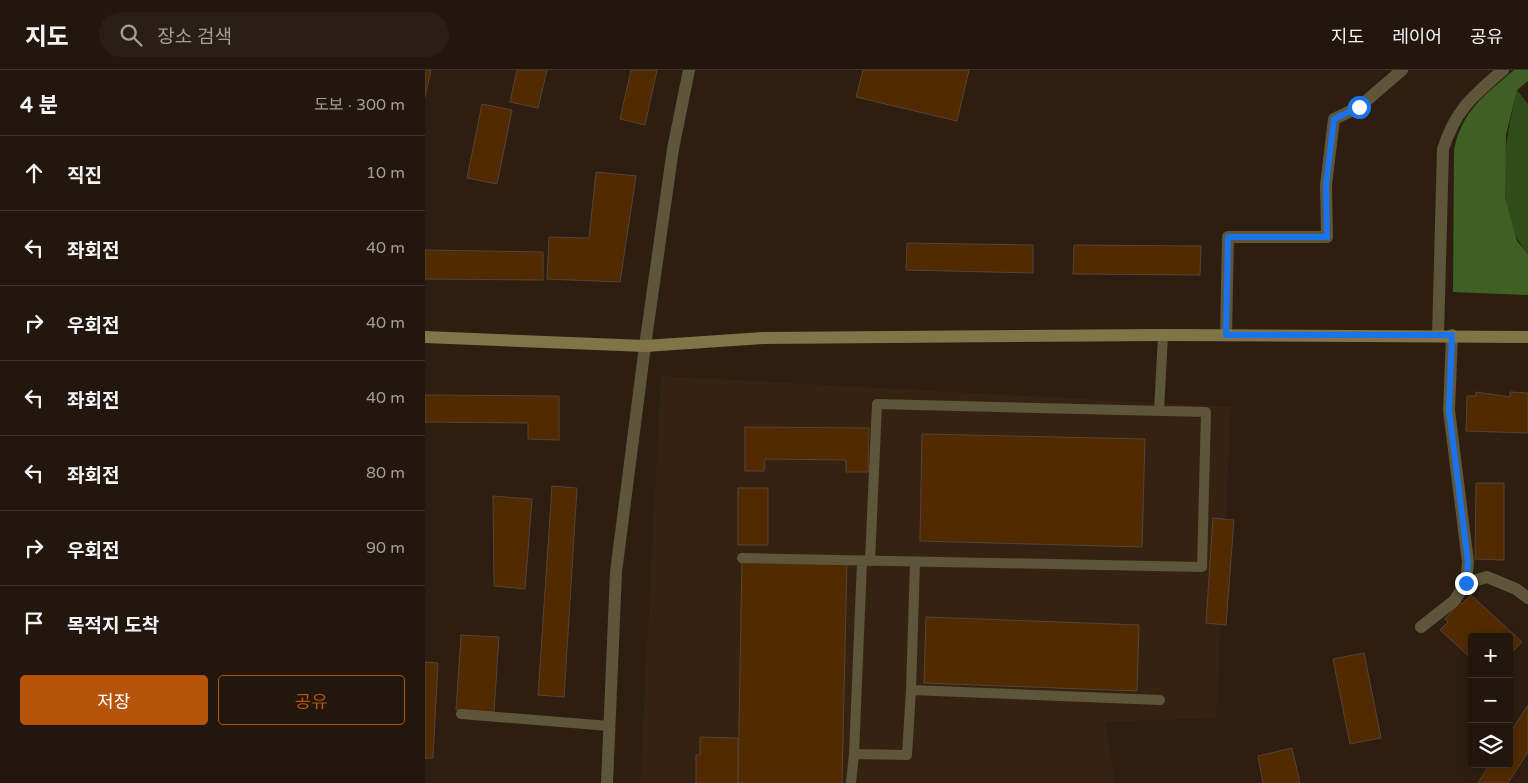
<!DOCTYPE html>
<html lang="ko">
<head>
<meta charset="utf-8">
<style>
	:root { --surface:#22160d; --page:#2a1f16; --text:#f1f3f6; --muted:#a29f9d; --line:#3f352e; --accent:#b45309 }
	body { margin:0; font-family:"Varela Round","Noto Sans KR",sans-serif; background:var(--page); color:var(--text) }
	.controls { position:absolute; right:15px; bottom:15px; display:grid; overflow:hidden; border-radius:5px; box-shadow:0 2px 12px #0003 }
	.controls button { width:45px; height:45px; display:grid; place-items:center; padding:0; border:0; border-bottom:1px solid var(--line); background:var(--surface); color:var(--text); font:25px sans-serif }
	.stop { position:absolute; width:15px; height:15px; margin:-11px; border:4px solid #1a73e8; border-radius:50%; background:#fff }
	.stop.end { background:#1a73e8; border-color:#fff; box-shadow:0 1px 5px #0008 }
	.list { margin:0; padding:0; list-style:none }
	h2 { display:flex; justify-content:space-between; align-items:center; height:65px; margin:0; padding:0 20px; font-size:21px }
	h2 small { font-size:16px; font-weight:400; color:var(--muted) }
	.list li { display:grid; grid-template-columns:32px 1fr auto; gap:15px; align-items:center; box-sizing:border-box; height:75px; padding:0 20px; border-top:1px solid var(--line) }
	.list b { display:block; font-size:19px; white-space:nowrap }
	.list em { font-size:16px; font-style:normal; color:var(--muted) }
	.actions { display:flex; gap:10px; padding:15px 20px }
	.actions a { flex:1; padding:11px 0; border:1px solid var(--accent); border-radius:5px; text-align:center; font-size:18px; color:var(--accent) }
	.actions .main { background:var(--accent); color:#fff }
	.icon { flex:none; width:28px; height:28px; fill:none; stroke:currentColor; stroke-width:2; stroke-linecap:round; stroke-linejoin:round }
	.map { position:relative; flex:none; width:1103px; height:713px; overflow:hidden }
	header { display:flex; align-items:center; gap:30px; box-sizing:border-box; height:70px; padding:0 25px; background:var(--surface); border-bottom:1px solid var(--line) }
	header strong { font-size:24px }
	nav { display:flex; gap:28px; margin-inline-start:auto; font-size:18px }
	.search { width:350px; height:45px; background:var(--page); display:flex; align-items:center; gap:12px; box-sizing:border-box; padding:0 18px; border-radius:28px; color:var(--muted); font-size:19px }
	main { display:flex }
	aside { flex:1; background:var(--surface) }
	.map>svg:first-child { display:block }
</style>
</head>
<body>
<header>
<strong>지도</strong>
<div class="search"><svg class="icon" aria-label="search" viewBox="0 0 24 24"><circle cx="10" cy="10" r="6"/><path d="M15 15l6 6"/></svg>장소 검색</div>
<nav><a>지도</a><a>레이어</a><a>공유</a></nav>
</header>
<main>
<aside>
<h2>4 분<small>도보 · 300 m</small></h2>
<ul class="list">
<li><svg class="icon" aria-label="ahead" viewBox="0 0 24 24"><path d="M12 20V5M6 11l6-6 6 6"/></svg><div><b>직진</b></div><em>10 m</em></li>
<li><svg class="icon" aria-label="left" viewBox="0 0 24 24"><path d="M17 20v-9H6M10 6l-5 5 5 5"/></svg><div><b>좌회전</b></div><em>40 m</em></li>
<li><svg class="icon" aria-label="right" viewBox="0 0 24 24"><path d="M7 20v-9h11M14 6l5 5-5 5"/></svg><div><b>우회전</b></div><em>40 m</em></li>
<li><svg class="icon" aria-label="left" viewBox="0 0 24 24"><path d="M17 20v-9H6M10 6l-5 5 5 5"/></svg><div><b>좌회전</b></div><em>40 m</em></li>
<li><svg class="icon" aria-label="left" viewBox="0 0 24 24"><path d="M17 20v-9H6M10 6l-5 5 5 5"/></svg><div><b>좌회전</b></div><em>80 m</em></li>
<li><svg class="icon" aria-label="right" viewBox="0 0 24 24"><path d="M7 20v-9h11M14 6l5 5-5 5"/></svg><div><b>우회전</b></div><em>90 m</em></li>
<li><svg class="icon" aria-label="arrive" viewBox="0 0 24 24"><path d="M6 21V4h12l-3 4 3 4H6"/></svg><div><b>목적지 도착</b></div></li>
</ul>
<div class="actions"><a class="main">저장</a><a>공유</a></div>
</aside>
<div class="map">
<svg width="1103" height="713" viewBox="0 0 1103 713">
	<rect width="100%" height="100%" fill="#2d1e11"/>
	<path fill="#362210" d="M236 306 806 337 791 648 680 652 690 713H215Z"/>
	<path fill="#304c19" d="M1092 20 1103 34V184C1066 141 1080 70 1092 20Z"/>
	<path fill="#3e6023" d="M1089 0H1103V11L1092 20 1081 65 1080 128 1092 171 1103 184V225L1028 222 1029 80C1037 40 1060 25 1089 0Z"/>
	<path fill="#512a00" stroke="#554436" d="M0 0H6L0 27Z
		M92 0H122L113 38 85 32Z
		M206 0H232L220 55 195 49Z
		M438 0H544L532 51 431 27Z
		M57 34 87 40 72 114 42 108Z
		M171 102 211 106 195 212 122 209 124 167 164 168Z
		M482 173 608 175V203L481 200Z
		M649 175 776 176 775 205 648 204Z
		M0 180 118 182V210L0 209Z
		M1051 322 1085 327V322L1103 323V363L1041 361 1042 326H1051Z
		M0 325 134 326V370L103 369V353L0 352Z
		M320 357 444 358 443 402H421V390L340 389 339 401H320Z
		M497 364 720 369 717 477 495 471Z
		M1051 413H1079V490L1050 489Z
		M127 416 152 418 139 627 113 625Z
		M313 418H343V475H313Z
		M68 426 107 429 100 519 69 516Z
		M788 448 809 450 801 555 781 553Z
		M317 488 422 490 417 713H313Z
		M1046 525 1097 572 1084 585V567H1047V589L1015 560 1023 552 1020 549 1035 532 1037 534Z
		M501 547 714 555 712 621 499 613Z
		M36 565 74 567 69 642 31 640Z
		M939 583 956 668 925 674 908 589Z
		M0 592 13 593 8 688H0Z
		M1103 635V682L1083 713H1053L1065 694H1084V664Z
		M275 667 313 668V713H271V685H275Z
		M867 678 875 713H838L833 686Z"/>
	<g fill="none" stroke-linecap="round" stroke-linejoin="round">
		<path stroke="#5e563a" stroke-width="10" d="M734 341 738 265
			M317 488 777 497 781 342 452 334 445 491
			M486 620 490 492
			M36 644 184 656
			M429 684 437 491
			M426 713 429 684 482 685 486 620 735 630"/>
		<path stroke="#5e563a" stroke-width="12" d="M801 265 803 167H902L901 115 909 49 934 37 977 0
			M1013 266 1018 79C1031 39 1047 27 1078 0
			M1041 513 1062 507 1091 519 1103 528
			M996 557 1029 531 1041 513 1043 492 1024 340 1027 265"/>
		<path stroke="#5e563a" stroke-width="12" d="M182 713 191 502 220 276 248 79 264 0"/>
		<path stroke="#817446" stroke-width="12" d="M0 267 220 276 338 268 738 265 1103 267"/>
	</g>
	<g fill="none" stroke-linecap="round" stroke-linejoin="round">
		<path stroke="#1a73e8" stroke-width="6" d="M934 37 909 49 901 115 902 167H803L801 265H1027L1024 340 1043 492 1041 513"/>
	</g>
</svg>
<div class="controls">
<button>+</button>
<button>−</button>
<button><svg class="icon" aria-label="layers" viewBox="0 0 24 24"><path d="M12 4l9 5-9 5-9-5zM3 14l9 5 9-5"/></svg></button>
</div>
<div class="stop" style="left:934px;top:37px"></div>
<div class="stop end" style="left:1041px;top:513px"></div>
</div>
</main>
</body>
</html>
